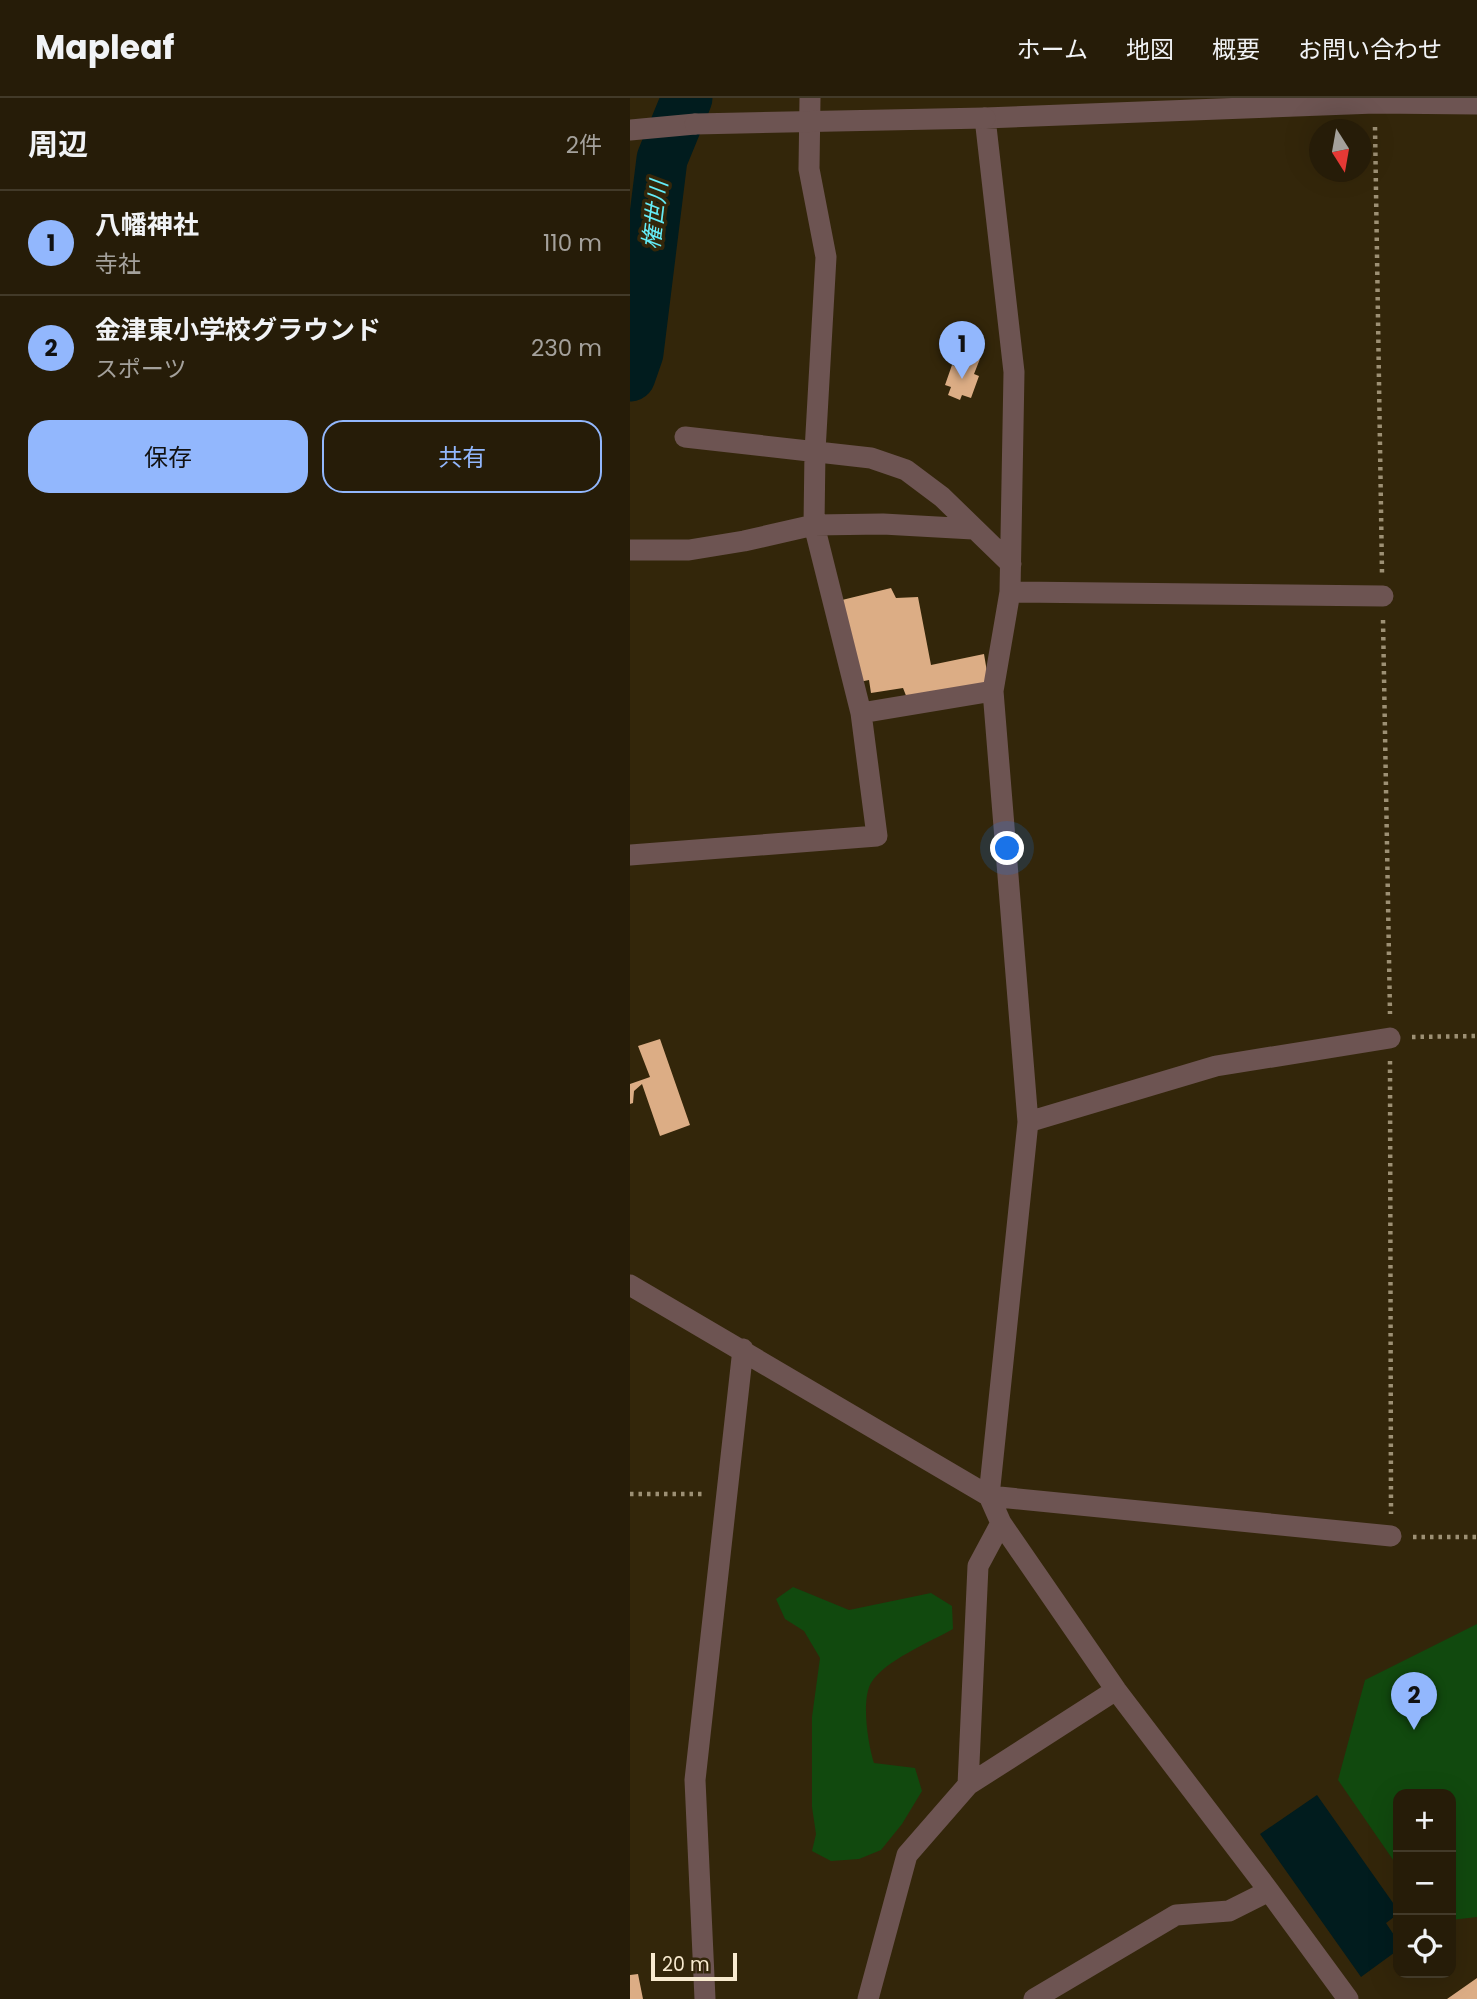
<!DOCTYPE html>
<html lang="ja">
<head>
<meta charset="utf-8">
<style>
	:root { --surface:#261c08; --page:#2e2512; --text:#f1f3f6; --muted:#a4a19c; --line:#423a29; --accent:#92b7fd }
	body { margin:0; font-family:Poppins,"Noto Sans JP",sans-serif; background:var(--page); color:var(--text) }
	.controls { position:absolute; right:21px; bottom:21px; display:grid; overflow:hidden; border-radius:14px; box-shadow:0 7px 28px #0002 }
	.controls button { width:63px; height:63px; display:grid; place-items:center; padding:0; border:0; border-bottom:2px solid var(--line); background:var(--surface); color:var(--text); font:35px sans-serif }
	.compass { position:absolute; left:679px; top:21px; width:63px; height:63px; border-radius:50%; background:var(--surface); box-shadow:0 7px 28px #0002; rotate:169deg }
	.scale { position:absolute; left:21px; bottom:18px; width:86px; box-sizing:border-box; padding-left:7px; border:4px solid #f8eacf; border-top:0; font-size:19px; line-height:24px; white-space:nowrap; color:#f8eacf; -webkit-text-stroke:5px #33260a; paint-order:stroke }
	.you { position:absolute; left:378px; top:751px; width:24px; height:24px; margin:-18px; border:5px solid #fff; border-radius:50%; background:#1a73e8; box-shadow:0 0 0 10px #1a73e833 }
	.badge { display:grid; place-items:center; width:46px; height:46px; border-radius:50%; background:var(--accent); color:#111; font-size:23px; font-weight:700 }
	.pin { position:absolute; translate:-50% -58px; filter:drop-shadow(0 2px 4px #0008) }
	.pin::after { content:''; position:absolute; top:37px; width:24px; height:21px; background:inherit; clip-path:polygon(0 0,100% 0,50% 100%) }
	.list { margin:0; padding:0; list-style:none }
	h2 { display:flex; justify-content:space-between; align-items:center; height:91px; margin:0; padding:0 28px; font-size:30px }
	h2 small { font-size:23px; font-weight:400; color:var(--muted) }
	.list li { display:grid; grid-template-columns:46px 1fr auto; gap:21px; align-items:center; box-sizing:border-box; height:105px; padding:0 28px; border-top:2px solid var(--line) }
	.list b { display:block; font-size:26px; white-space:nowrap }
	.list p { margin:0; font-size:23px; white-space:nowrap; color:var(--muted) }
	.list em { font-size:23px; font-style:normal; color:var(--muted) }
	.actions { display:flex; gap:14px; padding:21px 28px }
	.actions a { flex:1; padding:16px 0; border:2px solid var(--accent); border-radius:21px; text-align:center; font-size:24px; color:var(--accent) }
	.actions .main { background:var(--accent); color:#111 }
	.icon { flex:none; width:38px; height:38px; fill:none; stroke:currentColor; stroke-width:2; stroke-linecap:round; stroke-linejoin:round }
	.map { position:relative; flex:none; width:847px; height:1901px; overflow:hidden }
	header { display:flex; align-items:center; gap:42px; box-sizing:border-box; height:98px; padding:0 35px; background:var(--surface); border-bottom:2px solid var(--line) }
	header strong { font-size:33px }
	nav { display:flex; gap:38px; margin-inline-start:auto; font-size:24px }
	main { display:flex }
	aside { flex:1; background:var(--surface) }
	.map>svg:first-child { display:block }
</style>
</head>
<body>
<header>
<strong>Mapleaf</strong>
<nav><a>ホーム</a><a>地図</a><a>概要</a><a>お問い合わせ</a></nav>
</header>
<main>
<aside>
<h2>周辺<small>2件</small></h2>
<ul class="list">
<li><span class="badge">1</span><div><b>八幡神社</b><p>寺社</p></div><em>110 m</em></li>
<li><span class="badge">2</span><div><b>金津東小学校グラウンド</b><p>スポーツ</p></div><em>230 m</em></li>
</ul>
<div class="actions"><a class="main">保存</a><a>共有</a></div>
</aside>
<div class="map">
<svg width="847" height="1901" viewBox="0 0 847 1901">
	<rect width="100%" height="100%" fill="#33260a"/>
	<path fill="#11490e" d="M163 1489 219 1512 301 1495 322 1508 323 1531C300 1544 254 1563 241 1585 231 1602 238 1647 244 1665L285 1670 292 1693 272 1726 251 1752 229 1761 201 1763 182 1753 186 1736 182 1709V1619L190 1560 174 1533 155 1521 146 1501Z
		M847 1526V1819L821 1822V1696H768V1769L708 1682 735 1582Z"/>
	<path fill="#011c1e" d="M687 1697 768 1812V1816L756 1825 768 1843V1852L731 1879 630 1736Z"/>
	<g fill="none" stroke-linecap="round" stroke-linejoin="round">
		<path stroke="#011c1e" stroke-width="51" d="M0 278 8 255 32 61 57 0"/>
	</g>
	<path fill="#dcad85" d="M337 247 353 253 344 276 349 278 341 300 332 297 330 302 318 297 321 289 315 287 322 267 329 270Z
		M261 490 266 500 288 499 301 567 354 556 359 586 277 600 273 590 241 595 239 582 229 584 212 502Z
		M30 941 60 1027 30 1038 12 986 4 993 3 1005 0 1006V986L20 979 8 948Z
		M8 1876 13 1901H0V1877Z
		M847 1880V1901H817Z"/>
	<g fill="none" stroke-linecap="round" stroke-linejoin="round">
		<path stroke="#9d9074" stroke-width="4.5" stroke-dasharray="3.5 5" stroke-linecap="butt" d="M745 29 752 475
			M753 522 760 916
			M782 939 847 938
			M760 963 761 1416
			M0 1396H75
			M783 1439H847"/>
		<path stroke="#6d5452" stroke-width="21" d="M0 32 65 26
			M55 339 241 360 276 372 312 399 381 466
			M0 452H59L114 443 184 427 253 426 343 431
			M380 494 753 498
			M231 615 363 593
			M0 757 247 738 231 615 184 427 185 353 196 159 179 71 180 0
			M398 1024 586 968 760 940
			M0 1187 359 1398 371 1425 486 1592 639 1793 718 1901
			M761 1438 359 1398 398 1024 363 593 380 494 384 274 355 20 745 5 847 6
			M338 1687 486 1592
			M75 1901 65 1682 113 1251
			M238 1901 277 1757 338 1687 348 1468 371 1425
			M404 1901 546 1817 599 1813 639 1793"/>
		<path stroke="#6d5452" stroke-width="21" d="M65 26 355 20"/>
	</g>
	<g text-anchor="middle" stroke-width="7" stroke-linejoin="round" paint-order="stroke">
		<g font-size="23" font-style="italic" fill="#64edf8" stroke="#33260a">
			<text transform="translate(25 117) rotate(-83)" y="8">権世川</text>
		</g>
	</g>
</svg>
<div class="controls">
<button>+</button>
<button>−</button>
<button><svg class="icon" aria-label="locate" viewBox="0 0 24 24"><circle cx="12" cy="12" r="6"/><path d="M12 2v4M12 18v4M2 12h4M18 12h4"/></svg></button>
</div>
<svg class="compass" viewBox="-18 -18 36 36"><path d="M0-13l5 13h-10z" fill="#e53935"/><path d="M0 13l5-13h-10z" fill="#a4a19c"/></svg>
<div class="scale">20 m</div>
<div class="you"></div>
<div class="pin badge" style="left:332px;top:281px">1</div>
<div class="pin badge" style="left:784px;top:1632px">2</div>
</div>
</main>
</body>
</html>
